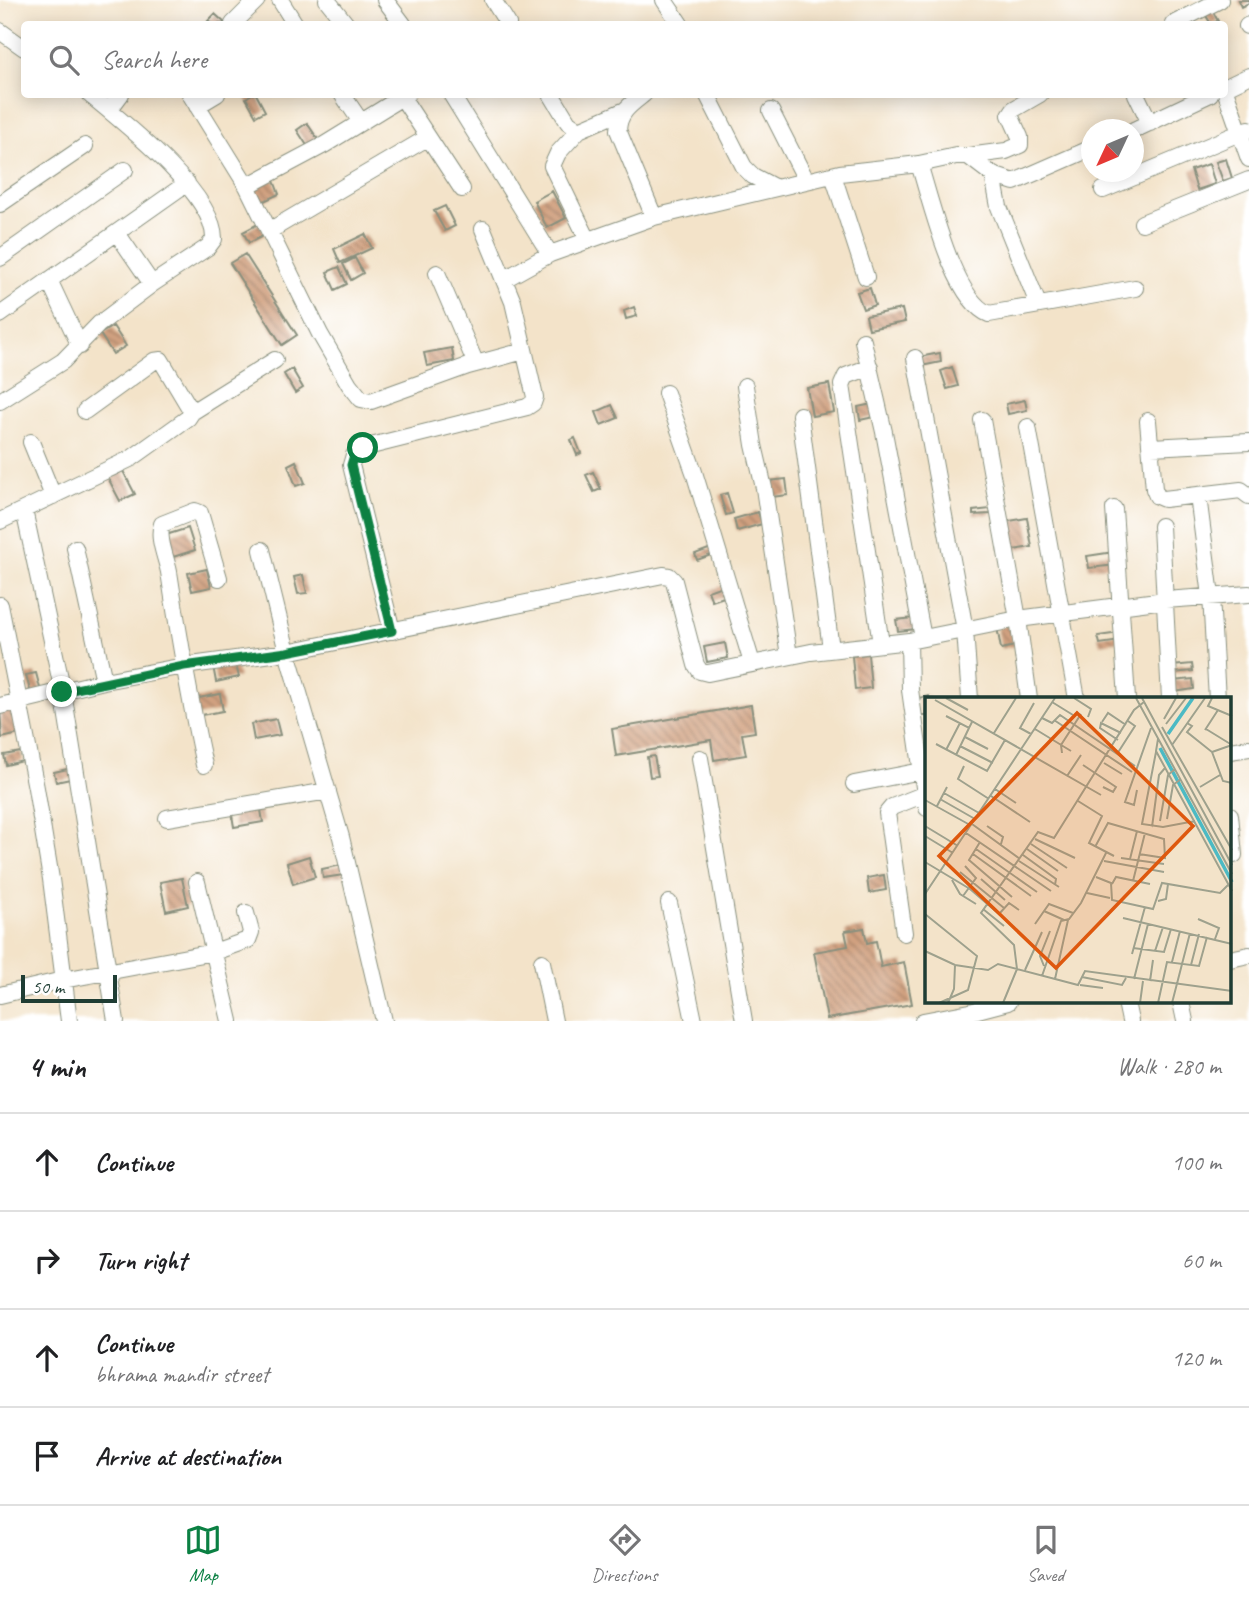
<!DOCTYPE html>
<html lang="en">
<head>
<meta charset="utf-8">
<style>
	:root { --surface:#fff; --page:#f6f6f6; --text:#202124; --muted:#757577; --line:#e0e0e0; --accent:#0b8043 }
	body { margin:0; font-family:Caveat,sans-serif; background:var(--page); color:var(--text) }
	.compass { position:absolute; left:1081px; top:119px; width:63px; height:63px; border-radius:50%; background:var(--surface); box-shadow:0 4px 18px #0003; rotate:226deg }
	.scale { position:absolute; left:21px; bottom:18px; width:96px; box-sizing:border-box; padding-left:7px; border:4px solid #1f3d34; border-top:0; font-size:19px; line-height:24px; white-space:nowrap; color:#1f3d34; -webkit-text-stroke:5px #fff; paint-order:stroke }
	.stop { position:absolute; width:21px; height:21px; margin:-16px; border:5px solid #0b8043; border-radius:50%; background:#fff }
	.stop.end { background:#0b8043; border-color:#fff; box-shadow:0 2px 7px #0008 }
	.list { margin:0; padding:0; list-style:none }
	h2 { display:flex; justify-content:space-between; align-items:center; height:91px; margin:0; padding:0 28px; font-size:30px }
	h2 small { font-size:23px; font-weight:400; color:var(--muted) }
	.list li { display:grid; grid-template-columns:46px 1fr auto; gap:21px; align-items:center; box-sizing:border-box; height:98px; padding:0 28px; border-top:2px solid var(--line) }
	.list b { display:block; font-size:26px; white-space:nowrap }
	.list p { margin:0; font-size:23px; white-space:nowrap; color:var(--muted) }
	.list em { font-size:23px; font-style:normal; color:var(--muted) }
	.icon { flex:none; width:38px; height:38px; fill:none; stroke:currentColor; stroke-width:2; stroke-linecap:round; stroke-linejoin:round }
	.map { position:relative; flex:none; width:1249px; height:1021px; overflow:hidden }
	.search { position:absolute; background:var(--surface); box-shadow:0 4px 18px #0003; left:21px; right:21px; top:21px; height:77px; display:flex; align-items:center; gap:18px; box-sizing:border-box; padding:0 24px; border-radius:7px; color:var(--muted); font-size:26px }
	.sheet { height:483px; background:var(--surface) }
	nav { display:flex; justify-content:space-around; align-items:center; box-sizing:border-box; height:98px; border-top:2px solid var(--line); background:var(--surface); font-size:19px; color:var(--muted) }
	nav a { display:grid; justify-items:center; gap:4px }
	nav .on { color:var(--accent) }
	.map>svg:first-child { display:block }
</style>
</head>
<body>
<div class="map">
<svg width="1249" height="1021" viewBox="0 0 1249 1021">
	<defs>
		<pattern id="building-back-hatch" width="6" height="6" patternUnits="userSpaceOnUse" patternTransform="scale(1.75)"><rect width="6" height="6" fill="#d1a180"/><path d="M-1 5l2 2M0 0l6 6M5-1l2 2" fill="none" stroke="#a9846a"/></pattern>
	</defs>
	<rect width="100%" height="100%" fill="#fff"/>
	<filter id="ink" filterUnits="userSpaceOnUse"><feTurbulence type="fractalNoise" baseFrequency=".0143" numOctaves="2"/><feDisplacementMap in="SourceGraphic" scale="14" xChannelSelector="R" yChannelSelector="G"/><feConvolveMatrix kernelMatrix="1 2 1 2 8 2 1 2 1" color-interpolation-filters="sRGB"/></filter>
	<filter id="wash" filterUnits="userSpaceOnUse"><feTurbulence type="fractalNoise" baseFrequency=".00686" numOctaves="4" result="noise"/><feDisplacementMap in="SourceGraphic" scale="28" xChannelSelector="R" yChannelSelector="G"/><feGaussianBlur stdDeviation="1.57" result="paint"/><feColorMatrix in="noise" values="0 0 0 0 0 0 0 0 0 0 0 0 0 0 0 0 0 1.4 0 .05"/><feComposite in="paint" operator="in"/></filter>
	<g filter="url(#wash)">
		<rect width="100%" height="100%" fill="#f3e3c9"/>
		<g id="blocks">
			<path fill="url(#building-back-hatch)" d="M1238 0H1249V3L1241 7Z
				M1212 10 1218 21 1211 24 1205 14Z
				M215 14 226 24H212L208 21Z
				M252 94H256L265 111 256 116 246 98Z
				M307 123 319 141 308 147 297 130Z
				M1226 159 1232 178 1223 181 1216 162Z
				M1209 164 1215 184 1197 190 1191 170Z
				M273 178 279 194 260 203 253 187Z
				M552 191 566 218 547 228 534 201Z
				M445 206 455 226 445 231 434 211Z
				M260 223 265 235 249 243 243 232Z
				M365 234 372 248 340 263 334 249Z
				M245 254 297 335 282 345 230 263Z
				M355 258 363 273 351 280 343 264Z
				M339 267 347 284 335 290 327 272Z
				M870 288 875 305 863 309 857 292Z
				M634 307 637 316 626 319 624 311Z
				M902 309 905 322 869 329 866 316Z
				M113 326 126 346 113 354 100 334Z
				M452 348 454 361 427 366 424 353Z
				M940 353 941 362 921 366 919 357Z
				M952 367 958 386 947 389 941 371Z
				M292 369 303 388 295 393 284 374Z
				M829 384 834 412 812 416 807 388Z
				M1025 400 1027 410 1008 414 1006 404Z
				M872 404 874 417 860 420 858 407Z
				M612 405 618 418 601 425 596 412Z
				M575 438 581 453 577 455 571 440Z
				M296 461 305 483 296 486 288 465Z
				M123 471 135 494 120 501 108 478Z
				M593 472 601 489 594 492 586 475Z
				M786 479 788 495 771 497 769 481Z
				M727 493 733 513 726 515 720 495Z
				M990 509 991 514 973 515V511Z
				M758 512 762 524 737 531 734 519Z
				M1027 518 1032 547 1007 551 1003 522Z
				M188 528 195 550 173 557 166 535Z
				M714 547 717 553 697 560 695 554Z
				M1114 552 1116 565 1089 568 1087 556Z
				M207 569 211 587 192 591 188 573Z
				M303 575 307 593 298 594 294 577Z
				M727 584 730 595 712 601 708 591Z
				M914 618 916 629 898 631 896 620Z
				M1011 625 1015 646 1001 649 997 627Z
				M1120 633 1121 641 1100 644 1098 636Z
				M725 643 728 658 707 662 704 647Z
				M868 654 871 688 855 690 852 656Z
				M235 661 239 677 216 682 213 666Z
				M1192 664 1193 671 1173 673 1172 666Z
				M36 673 41 692 31 694 26 675Z
				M1193 679 1194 689 1174 692 1172 681Z
				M220 694 223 711 196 716 193 699Z
				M929 696 927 716H921L918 698Z
				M751 705 755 732 742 734 746 755 714 760 711 740 616 756 612 729Z
				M13 707 19 734 2 738 0 710Z
				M276 719 280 735 254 740 251 724Z
				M21 752 23 761 6 765 4 755Z
				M654 756 658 776 650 777 647 757Z
				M72 768 75 778 56 782 54 772Z
				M260 804 263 822 234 827 231 809Z
				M309 856 315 877 293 884 287 863Z
				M342 865 344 875 323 878 322 869Z
				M884 875 886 890 869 893 867 878Z
				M182 878 188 906 166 911 160 882Z
				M864 928 867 943 876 941 881 967 904 962 912 1004 827 1019 814 952 848 946 845 931Z"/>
		</g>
	</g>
	<g filter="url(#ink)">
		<use href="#blocks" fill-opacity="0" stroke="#89907e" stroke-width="2"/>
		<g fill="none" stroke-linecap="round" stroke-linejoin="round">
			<g stroke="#89907e" stroke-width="18">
				<path id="minor" d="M280 0 295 24
					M327 0 346 24
					M385 0 403 24
					M493 0 508 24
					M664 0 680 24
					M233 24 257 0
					M1173 24 1220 0
					M1247 26 1249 25
					M0 31 24 48
					M1224 87 1249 159
					M1224 88 1249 76
					M190 94 247 186 320 334 349 384 361 399 371 401 468 366 524 351
					M342 94 361 122
					M400 94 462 189
					M451 94 550 254
					M551 94 568 122 579 130 623 111
					M644 94C630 105 619 112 618 130L654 217
					M707 94 744 167 753 176 774 187
					M1136 94 1150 123
					M197 106 217 94
					M109 110 121 94
					M771 111 806 180
					M579 130 558 153 552 166 588 240
					M1134 130 1210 94
					M968 156 1006 151 1020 145V137L1010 115 1014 109 1040 94
					M919 164C931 201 953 300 989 314L1135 288
					M833 175 866 277
					M993 175 999 207 1038 304
					M247 186 324 145 407 94
					M1103 190 1249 129
					M0 204 85 146
					M1142 223 1249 180
					M269 231 427 138
					M117 233 152 284
					M0 258 125 170
					M437 273 476 364
					M505 279 550 254 654 217 840 173 919 164 956 156H968L993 175 1014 182 1092 148
					M49 280 80 346
					M0 315 187 183
					M863 341 884 432 923 638
					M915 358 965 630 970 699
					M870 367 846 376 842 385 881 644
					M745 386 754 445 764 488 789 656
					M666 393 694 472 752 663
					M0 401 63 361 99 324 152 284 208 247 214 239C215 194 123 122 89 94
					M85 411 154 361 161 360 192 412
					M800 415 831 649
					M982 420 1018 619 1029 699
					M1148 421 1154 489 1157 496 1164 499 1241 490 1249 496
					M1028 427 1077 699
					M31 442 53 496
					M1151 447 1249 442
					M1198 496 1211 596 1217 699
					M1114 509 1127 699
					M24 510 63 692 116 1021
					M0 521 132 458 188 418 192 412 275 360
					M1161 526 1170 699
					M75 548 104 681
					M262 550 287 652 341 837 384 1021
					M0 605 36 788 51 879 69 1021
					M392 631 351 465 354 455 363 448 527 407 533 403 535 397 513 302 483 229
					M909 641 910 690 927 808
					M0 706 104 681 184 666 287 652 663 575 669 576 674 581 696 665 700 671 708 673 811 652 909 641 1018 619 1165 600 1249 594
					M1230 751 1249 748
					M700 758 744 1021
					M204 765C190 701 179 637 169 572 166 557 157 538 162 524L195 511 200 513 219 578
					M854 784 927 770
					M1230 815 1234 855
					M167 818 328 791
					M197 882 230 1021
					M669 903 694 1021
					M904 933 887 813 892 807 925 794
					M1230 959 1249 955
					M542 962 554 1021
					M0 995 63 980 214 952 248 940 251 932 246 913
					M1126 1002 1130 1021
					M1181 1002 1185 1021
					M923 1021 970 1012 1008 1002"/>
			</g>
			<use href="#minor" stroke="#fff" stroke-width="16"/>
		</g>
	</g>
	<g fill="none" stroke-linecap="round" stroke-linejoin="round" filter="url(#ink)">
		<path stroke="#0b8043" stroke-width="9" d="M62 692 184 666 287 652 392 631 351 465 354 455 363 448"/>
	</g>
	<g transform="translate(925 697)">
		<rect width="306" height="306" fill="#f3e3c9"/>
		<path fill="none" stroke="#4cbac4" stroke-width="3.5" d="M243 37 268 1M235 51 307 185"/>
		<path fill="none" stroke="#9ea18d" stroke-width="2" d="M21 1 43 13M149 1 166 12 163 20M211 1 307 177M217 1 307 168M287 1 283 9 307 19M10 3 176 98M127 5 148 18M21 19 44 31 47 25M117 21 127 26 135 18 210 69M239 22 251 1M129 23 207 75M177 25 183 16 201 28M262 26 267 29 262 35 287 55 298 84 307 86M241 27 261 1M237 30 307 153M110 32 146 54M281 32 307 48M280 33 293 13M69 36 91 1M106 37 95 31 109 6M40 40 63 52M233 42 231 54 307 194M193 43 175 31 176 26 196 36M11 47 62 74 80 43M247 48 280 1M35 49 68 66M21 53 35 26M231 55 217 127 238 130 270 124M287 55 307 48M137 56 136 48 156 17M192 57 210 29 203 24M31 58 44 31M179 66 197 77M158 68 191 90 188 95 178 90M39 69 33 82 64 102M142 79 156 58M275 90 295 78M70 92 91 106M212 93 209 108 200 105 226 31M19 96 54 116M66 99 105 125M15 102 50 122M0 103 45 128M153 104 177 119 164 146 189 159M12 109 22 90M242 122 248 88 256 82M235 124 243 78 250 72M47 127 95 162M0 129 33 149M62 129 78 140 76 147M227 130 234 78 240 71M41 136 126 194M0 139 28 156M110 142 150 161M55 145 44 163 87 200M106 147 142 171M170 150 183 126 239 142 240 161 214 157M51 152 112 195M102 152 133 174M48 157 106 199M98 158 131 182 130 188M196 161 239 167M205 162 212 134M94 164 134 190M179 164 239 175M0 165 45 192 74 217 84 206 94 213M35 175 79 211M171 180 186 186 187 203 228 212 237 186 295 196 303 188M56 182 80 203M27 183 35 197 51 207M208 184 220 136M187 187 191 180 225 187M162 196 185 201M0 197 130 1M38 199 51 181 40 169M233 204 241 202 243 187M58 212 79 229M119 214 139 223M0 217 52 259 43 293 14 306M198 221 307 247M273 222 294 231 290 242M110 227 124 207 148 216M208 251 239 255 246 232M0 254 30 268 63 273 73 267 153 288 160 274 307 294M230 254 238 230M207 257 220 210M247 265 255 234M266 268 274 237M119 269 115 259 125 234M100 273 117 235M117 279 136 224 144 222 156 206 181 156M157 280 197 288 201 281M130 282 143 223M209 282 223 227M225 284 228 263M155 288 178 291M23 306 29 292 30 268M78 306 92 272 89 248 56 216 113 135 129 141 209 13 219 5M215 306 218 284M233 306 242 265 274 269 282 240M247 306 265 236"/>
		<path fill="#de580e" fill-opacity="0.15" stroke="#de580e" stroke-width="3.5" d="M152 16 268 129 131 271 14 159Z"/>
		<rect width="306" height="306" fill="none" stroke="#1f3d34" stroke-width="3.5"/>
	</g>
</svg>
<svg class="compass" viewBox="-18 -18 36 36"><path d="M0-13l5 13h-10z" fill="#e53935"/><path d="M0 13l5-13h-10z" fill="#757577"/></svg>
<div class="scale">50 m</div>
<div class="stop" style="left:363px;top:448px"></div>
<div class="stop end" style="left:62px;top:692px"></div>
<div class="search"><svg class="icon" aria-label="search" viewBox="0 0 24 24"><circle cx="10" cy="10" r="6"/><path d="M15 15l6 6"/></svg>Search here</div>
</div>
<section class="sheet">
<h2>4 min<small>Walk · 280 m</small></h2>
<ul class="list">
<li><svg class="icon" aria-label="ahead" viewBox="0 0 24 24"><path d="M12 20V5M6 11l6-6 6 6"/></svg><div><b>Continue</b></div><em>100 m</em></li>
<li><svg class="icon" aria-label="right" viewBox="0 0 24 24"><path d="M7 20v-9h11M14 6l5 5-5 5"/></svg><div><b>Turn right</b></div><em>60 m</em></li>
<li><svg class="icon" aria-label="ahead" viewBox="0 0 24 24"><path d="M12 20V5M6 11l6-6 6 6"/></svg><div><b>Continue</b><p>bhrama mandir street</p></div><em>120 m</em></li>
<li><svg class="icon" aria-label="arrive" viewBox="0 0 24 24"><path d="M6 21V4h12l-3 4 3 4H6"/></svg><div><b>Arrive at destination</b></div></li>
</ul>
</section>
<nav>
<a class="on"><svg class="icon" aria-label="map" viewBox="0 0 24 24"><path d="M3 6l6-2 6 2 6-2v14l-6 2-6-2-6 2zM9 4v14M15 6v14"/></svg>Map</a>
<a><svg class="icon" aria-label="directions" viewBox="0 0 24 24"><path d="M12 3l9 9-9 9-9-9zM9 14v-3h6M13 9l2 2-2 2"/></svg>Directions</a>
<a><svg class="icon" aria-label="saved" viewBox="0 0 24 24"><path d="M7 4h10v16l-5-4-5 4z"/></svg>Saved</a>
</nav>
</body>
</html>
